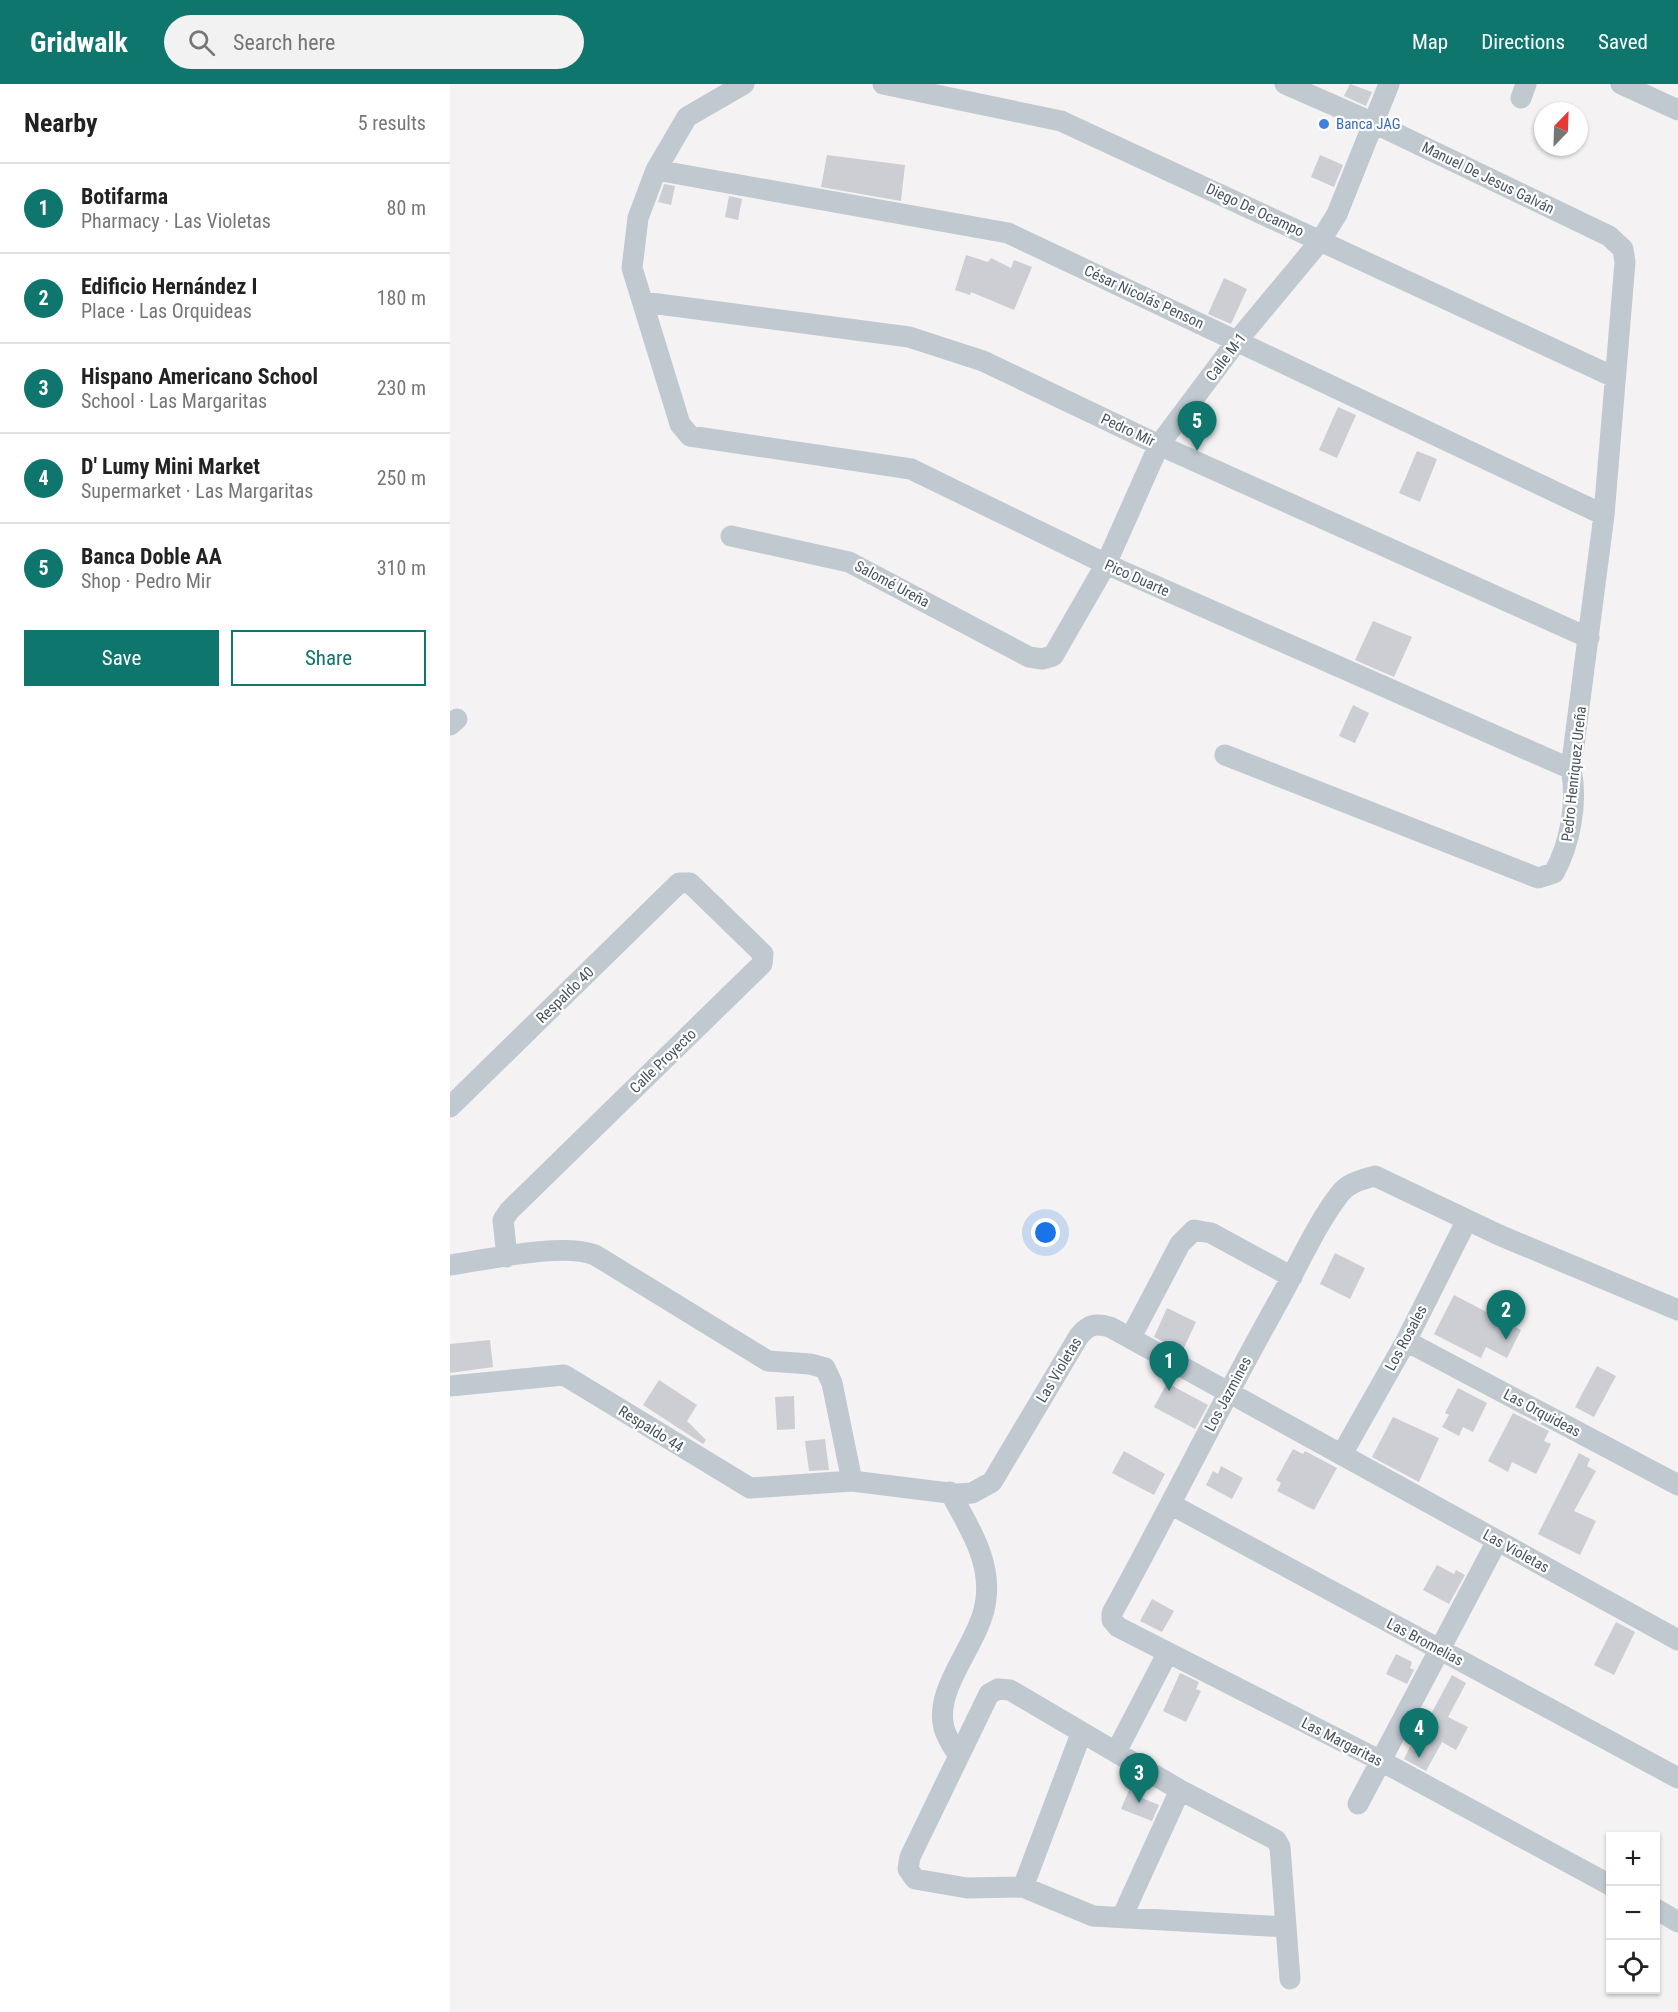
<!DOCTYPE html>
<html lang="en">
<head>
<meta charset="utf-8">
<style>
	:root { --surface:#fff; --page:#f2f2f2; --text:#222; --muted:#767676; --line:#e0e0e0; --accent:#0f766e }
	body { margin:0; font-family:"Roboto Condensed",sans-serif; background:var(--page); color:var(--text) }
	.controls { position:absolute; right:18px; bottom:18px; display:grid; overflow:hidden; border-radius:0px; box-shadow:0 2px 4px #0004 }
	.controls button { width:54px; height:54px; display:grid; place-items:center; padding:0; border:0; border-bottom:2px solid var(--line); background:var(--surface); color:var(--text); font:30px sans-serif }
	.compass { position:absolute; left:1084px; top:18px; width:54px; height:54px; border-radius:50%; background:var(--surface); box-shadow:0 2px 4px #0004; rotate:23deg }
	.you { position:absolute; left:596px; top:1149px; width:21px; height:21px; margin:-15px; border:4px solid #fff; border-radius:50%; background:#1a73e8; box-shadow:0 0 0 9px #1a73e833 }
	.badge { display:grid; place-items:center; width:39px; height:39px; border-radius:50%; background:var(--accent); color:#fff; font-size:20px; font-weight:700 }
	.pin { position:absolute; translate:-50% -50px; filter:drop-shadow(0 2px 3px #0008) }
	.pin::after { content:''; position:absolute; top:32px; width:21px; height:18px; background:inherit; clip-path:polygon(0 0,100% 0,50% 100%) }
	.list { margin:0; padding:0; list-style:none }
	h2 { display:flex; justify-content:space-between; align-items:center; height:78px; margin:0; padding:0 24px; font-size:26px }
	h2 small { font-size:20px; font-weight:400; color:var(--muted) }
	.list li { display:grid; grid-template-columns:39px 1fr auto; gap:18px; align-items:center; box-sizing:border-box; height:90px; padding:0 24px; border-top:2px solid var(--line) }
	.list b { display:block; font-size:22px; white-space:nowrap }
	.list p { margin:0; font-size:20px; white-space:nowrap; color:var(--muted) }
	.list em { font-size:20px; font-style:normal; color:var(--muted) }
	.actions { display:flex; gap:12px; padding:18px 24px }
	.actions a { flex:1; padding:14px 0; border:2px solid var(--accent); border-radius:0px; text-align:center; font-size:21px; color:var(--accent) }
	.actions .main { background:var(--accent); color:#fff }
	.icon { flex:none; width:33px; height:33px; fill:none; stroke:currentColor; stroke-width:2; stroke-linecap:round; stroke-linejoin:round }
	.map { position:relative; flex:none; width:1228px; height:1928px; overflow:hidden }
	header { display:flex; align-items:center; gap:36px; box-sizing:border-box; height:84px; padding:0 30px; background:var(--accent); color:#fff }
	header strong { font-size:28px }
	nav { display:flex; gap:33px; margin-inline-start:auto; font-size:21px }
	.search { width:420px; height:54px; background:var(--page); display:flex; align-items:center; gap:15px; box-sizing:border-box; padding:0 21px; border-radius:33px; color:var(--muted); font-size:22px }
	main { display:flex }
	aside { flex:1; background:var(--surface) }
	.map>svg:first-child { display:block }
</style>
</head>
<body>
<header>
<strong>Gridwalk</strong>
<div class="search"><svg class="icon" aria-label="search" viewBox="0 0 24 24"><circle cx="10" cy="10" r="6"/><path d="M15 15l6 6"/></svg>Search here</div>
<nav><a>Map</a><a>Directions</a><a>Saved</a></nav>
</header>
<main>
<aside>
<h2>Nearby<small>5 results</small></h2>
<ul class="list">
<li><span class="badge">1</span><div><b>Botifarma</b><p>Pharmacy · Las Violetas</p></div><em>80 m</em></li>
<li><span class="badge">2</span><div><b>Edificio Hernández I</b><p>Place · Las Orquideas</p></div><em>180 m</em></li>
<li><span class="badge">3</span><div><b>Hispano Americano School</b><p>School · Las Margaritas</p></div><em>230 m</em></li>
<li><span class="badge">4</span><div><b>D' Lumy Mini Market</b><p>Supermarket · Las Margaritas</p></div><em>250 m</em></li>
<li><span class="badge">5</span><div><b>Banca Doble AA</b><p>Shop · Pedro Mir</p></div><em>310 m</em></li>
</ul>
<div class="actions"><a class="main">Save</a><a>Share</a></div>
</aside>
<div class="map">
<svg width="1228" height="1928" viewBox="0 0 1228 1928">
	<rect width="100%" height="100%" fill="#f4f2f2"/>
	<path fill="#ccced4" d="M900 0 922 8 916 22 894 12Z
		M377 71 455 81 451 117 371 103Z
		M870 71 893 81 884 103 861 93Z
		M214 100 225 102 221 121 208 118Z
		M279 112 292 115 288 136 275 133Z
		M516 171 538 178 541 174 561 184 564 176 582 183 564 226 521 208 520 211 505 206Z
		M774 194 797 205 781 240 758 230Z
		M888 323 906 331 887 374 869 366Z
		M967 367 987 375 970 418 949 409Z
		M923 537 962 553 944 593 905 576Z
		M903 621 919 629 905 659 889 652Z
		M885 1169 915 1184 900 1215 870 1200Z
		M1004 1211 1071 1246 1057 1274 1036 1263 1031 1274 984 1250Z
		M717 1224 746 1238 732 1268 704 1253Z
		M40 1256 43 1283 0 1289V1260Z
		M1147 1282 1166 1292 1144 1333 1125 1323Z
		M209 1296 247 1321 237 1337 256 1356 253 1360 193 1321Z
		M717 1299 758 1321 745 1345 704 1323Z
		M1008 1304 1037 1319 1023 1348 1013 1343 1009 1352 992 1343 999 1331 995 1329Z
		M344 1312 345 1345 327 1346 325 1313Z
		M1063 1329 1099 1347 1094 1357 1101 1360 1086 1390 1062 1378 1058 1388 1038 1377Z
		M943 1333 989 1354 969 1398 922 1373Z
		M375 1355 379 1386 359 1387 355 1357Z
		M843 1365 853 1370 855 1367 887 1384 864 1426 827 1407 831 1399 826 1396Z
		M674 1367 715 1390 704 1411 662 1389Z
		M1129 1369 1140 1375 1137 1382 1146 1387 1124 1427 1146 1437 1130 1471 1088 1450Z
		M771 1382 793 1394 782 1415 756 1401 763 1387 768 1390Z
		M987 1481 1004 1490 1006 1486 1015 1491 999 1520 973 1506Z
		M702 1515 724 1527 712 1548 690 1537Z
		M1166 1538 1185 1548 1164 1591 1144 1581Z
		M946 1570 962 1578 960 1584 964 1586 957 1600 936 1590Z
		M730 1589 749 1598 746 1605 751 1607 736 1638 713 1627Z
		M1002 1591 1016 1599 998 1633 1018 1643 1006 1666 992 1658 976 1687 954 1675 964 1654 967 1656Z
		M682 1699 696 1704 692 1714 709 1721 702 1737 671 1725Z"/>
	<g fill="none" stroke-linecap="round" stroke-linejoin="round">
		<path stroke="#c0c8d0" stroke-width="21" d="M294 0 237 33 206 86 188 134 182 184 230 340 240 352 461 385 656 480 1121 685
			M433 0 611 37 1164 293
			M1171 0 1228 26
			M1071 14 1076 0
			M206 86 558 149 1154 431
			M193 218 459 253 533 277 709 361 1139 554
			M281 452 399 478 579 573 592 575 603 572 656 480 709 361 787 257 871 156 887 130 939 0
			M0 641 7 635
			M775 671 1088 794 1104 789C1120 760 1128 718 1121 685L1154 431 1175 178 1173 165 1159 152 924 39 835 0
			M0 1023 229 799H240L313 870 312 880 59 1127 53 1136 57 1173
			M0 1181C37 1176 112 1158 145 1171L318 1277 360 1280 375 1284 382 1299 402 1397 507 1410 522 1409 542 1398 629 1252C639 1240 646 1239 660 1243L1228 1556
			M681 1253 730 1160 744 1146 761 1149 842 1193
			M956 1257 1228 1401
			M0 1302 114 1291 300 1404 402 1397
			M892 1370 956 1257 1017 1136
			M500 1408C518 1442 541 1475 536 1515 532 1557 483 1603 494 1644 497 1655 503 1663 509 1672
			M722 1421 1228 1694
			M666 1668 717 1570
			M908 1720 1047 1457
			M1160 1801 931 1677 668 1543 662 1536V1529C719 1426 770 1321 828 1218 846 1186 867 1139 889 1111 897 1099 911 1096 925 1092L1049 1151 1228 1226
			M573 1803 631 1650
			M1206 1825 1228 1838
			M672 1833 730 1706 560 1606 548 1605 539 1610 460 1773 458 1785 465 1795 517 1804 573 1803 643 1832 836 1843 830 1763 826 1756 730 1706
			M836 1843 840 1895"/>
	</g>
	<circle fill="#3f7fe0" stroke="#fff" stroke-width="2" cx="874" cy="40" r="6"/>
	<g text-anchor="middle" stroke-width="4.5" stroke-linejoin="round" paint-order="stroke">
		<g font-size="15" fill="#366cbe" stroke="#fff" text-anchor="start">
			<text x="886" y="45">Banca JAG</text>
		</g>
		<g font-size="15" fill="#4a545f" stroke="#fff">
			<text transform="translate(1038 94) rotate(26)" y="5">Manuel De Jesus Galván</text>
			<text transform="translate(805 126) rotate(25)" y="5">Diego De Ocampo</text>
			<text transform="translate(694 213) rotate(25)" y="5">César Nicolás Penson</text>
			<text transform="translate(776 273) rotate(-53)" y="5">Calle M-1</text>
			<text transform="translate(678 346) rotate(25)" y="5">Pedro Mir</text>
			<text transform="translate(687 494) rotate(24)" y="5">Pico Duarte</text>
			<text transform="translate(442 500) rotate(28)" y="5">Salomé Ureña</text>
			<text transform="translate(1124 690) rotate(-84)" y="5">Pedro Henriquez Ureña</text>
			<text transform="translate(115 911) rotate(-44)" y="5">Respaldo 40</text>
			<text transform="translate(213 977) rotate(-44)" y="5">Calle Proyecto</text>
			<text transform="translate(956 1254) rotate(-62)" y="5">Los Rosales</text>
			<text transform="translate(609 1286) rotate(-59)" y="5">Las Violetas</text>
			<text transform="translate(778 1310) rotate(-62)" y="5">Los Jazmines</text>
			<text transform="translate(1092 1329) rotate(28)" y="5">Las Orquideas</text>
			<text transform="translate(201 1345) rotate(32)" y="5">Respaldo 44</text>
			<text transform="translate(1066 1467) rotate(29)" y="5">Las Violetas</text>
			<text transform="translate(975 1558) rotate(28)" y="5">Las Bromelias</text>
			<text transform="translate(892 1658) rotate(27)" y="5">Las Margaritas</text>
		</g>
	</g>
</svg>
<div class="controls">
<button>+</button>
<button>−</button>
<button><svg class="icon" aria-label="locate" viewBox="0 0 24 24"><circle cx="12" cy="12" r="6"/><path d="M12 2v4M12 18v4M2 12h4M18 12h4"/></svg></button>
</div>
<svg class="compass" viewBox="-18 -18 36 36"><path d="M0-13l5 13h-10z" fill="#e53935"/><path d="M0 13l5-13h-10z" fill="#767676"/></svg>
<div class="you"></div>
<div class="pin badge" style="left:719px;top:1307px">1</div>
<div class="pin badge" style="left:1056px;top:1256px">2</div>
<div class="pin badge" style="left:689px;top:1719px">3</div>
<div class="pin badge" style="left:969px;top:1674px">4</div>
<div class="pin badge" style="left:747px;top:367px">5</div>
</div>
</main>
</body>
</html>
